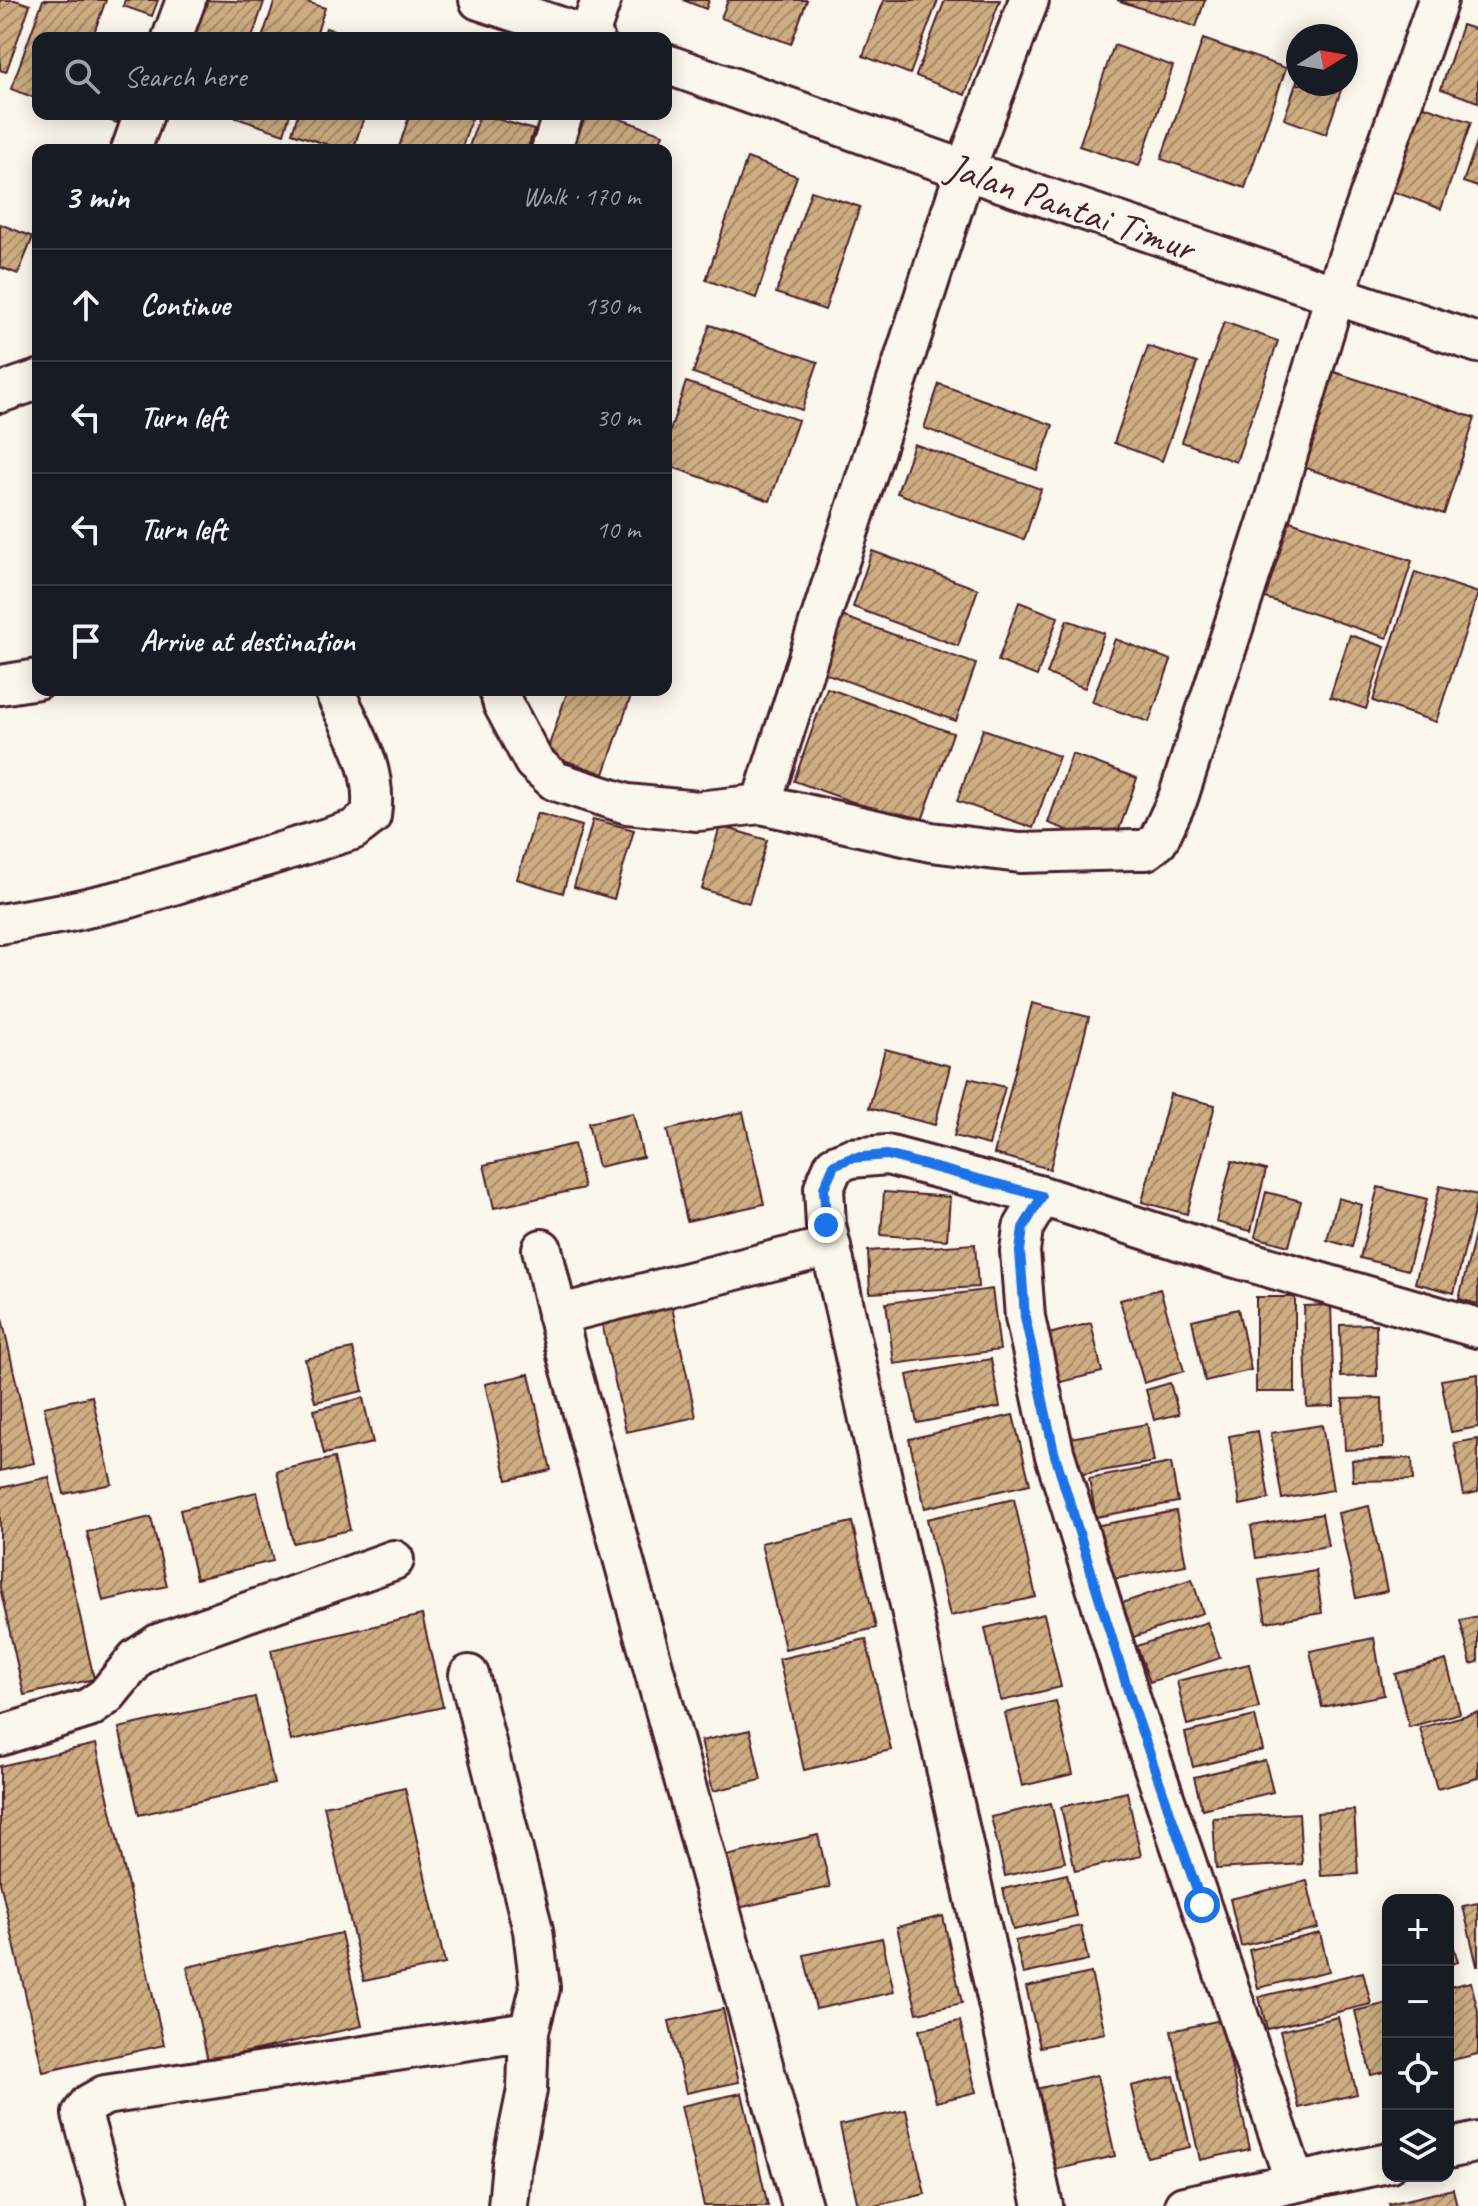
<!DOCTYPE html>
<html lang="en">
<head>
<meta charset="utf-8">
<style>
	:root { --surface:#171b24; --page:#242831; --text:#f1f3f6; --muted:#9ea1a6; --line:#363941 }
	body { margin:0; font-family:Caveat,sans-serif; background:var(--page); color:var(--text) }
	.controls { position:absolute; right:24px; bottom:24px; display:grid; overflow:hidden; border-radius:16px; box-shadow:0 4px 20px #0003 }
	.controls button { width:72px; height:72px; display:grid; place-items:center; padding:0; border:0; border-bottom:2px solid var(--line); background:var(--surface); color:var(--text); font:40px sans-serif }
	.compass { position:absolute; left:1286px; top:24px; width:72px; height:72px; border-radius:50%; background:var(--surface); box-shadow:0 4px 20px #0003; rotate:79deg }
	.stop { position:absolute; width:24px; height:24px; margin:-18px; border:6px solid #1a73e8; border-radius:50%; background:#fff }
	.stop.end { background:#1a73e8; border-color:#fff; box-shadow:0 2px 8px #0008 }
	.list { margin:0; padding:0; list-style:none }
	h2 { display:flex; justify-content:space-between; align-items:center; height:104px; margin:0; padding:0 32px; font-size:34px }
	h2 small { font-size:26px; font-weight:400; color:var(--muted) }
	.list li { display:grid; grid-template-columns:52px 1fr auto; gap:24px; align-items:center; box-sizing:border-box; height:112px; padding:0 32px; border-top:2px solid var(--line) }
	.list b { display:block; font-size:30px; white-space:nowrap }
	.list em { font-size:26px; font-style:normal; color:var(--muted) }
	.icon { flex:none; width:44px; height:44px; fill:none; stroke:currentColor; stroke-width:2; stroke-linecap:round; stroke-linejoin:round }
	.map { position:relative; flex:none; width:1478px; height:2206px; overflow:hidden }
	.search { position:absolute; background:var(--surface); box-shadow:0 4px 20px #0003; left:32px; top:32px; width:640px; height:88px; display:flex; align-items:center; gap:20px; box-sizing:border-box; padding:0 28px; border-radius:16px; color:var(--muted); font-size:30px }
	.panel { position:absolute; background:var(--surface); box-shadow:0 4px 20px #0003; left:32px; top:144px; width:640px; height:552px; border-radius:16px }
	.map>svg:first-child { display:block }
</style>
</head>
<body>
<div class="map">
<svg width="1478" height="2206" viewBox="0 0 1478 2206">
	<defs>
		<pattern id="building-hatch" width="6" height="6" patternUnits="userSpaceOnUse" patternTransform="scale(2)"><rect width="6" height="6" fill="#cdad81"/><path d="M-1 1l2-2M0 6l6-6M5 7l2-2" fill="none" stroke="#a88c6a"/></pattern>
	</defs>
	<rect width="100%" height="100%" fill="#fbf7ec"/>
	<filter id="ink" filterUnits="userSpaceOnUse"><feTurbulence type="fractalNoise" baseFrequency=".0125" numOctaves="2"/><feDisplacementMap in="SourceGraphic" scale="16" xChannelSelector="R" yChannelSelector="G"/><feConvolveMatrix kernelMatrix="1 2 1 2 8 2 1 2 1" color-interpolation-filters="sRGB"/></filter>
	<g filter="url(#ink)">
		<path fill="url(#building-hatch)" stroke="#4a1f2b" stroke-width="2" d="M0 0H15L30 5 6 72 0 70Z
			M43 0H106L92 38H38V99L11 89Z
			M125 0H158L152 16 123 6Z
			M198 0 264 2 252 38H186Z
			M275 0H301L325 8 315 38H262Z
			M683 0H709L706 9Z
			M728 0H807L791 44 721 18Z
			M884 0H938L910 74 863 56Z
			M945 0H1000L965 95 916 76Z
			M1117 0H1205L1196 27Z
			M1462 25 1478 30V102L1441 89Z
			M326 28 356 38H322Z
			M1203 39 1286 68 1245 188 1161 159Z
			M1114 45 1173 66 1139 166 1079 146Z
			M1298 78V84H1343L1326 134 1284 119Z
			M1415 103 1471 122 1441 209 1386 189Z
			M92 114H120L117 123Z
			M238 114H290L284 134 236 118Z
			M298 114H365L353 150H344L292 133Z
			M410 114H473L461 150H398Z
			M480 114 534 130 527 150H468Z
			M586 114H606L663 134 657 150H573Z
			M1478 139V187L1463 182Z
			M747 158 797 176 756 298 706 280Z
			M811 191 860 207 825 310 776 293Z
			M0 224 33 237 18 274 0 267Z
			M1224 322 1278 341 1236 462 1182 442Z
			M710 325 818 362 802 410 693 373Z
			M1148 346 1197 363 1162 461 1114 443Z
			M1328 370 1475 418 1444 514 1297 465Z
			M686 382 798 420 770 501 666 465V443Z
			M939 384 1053 425 1037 470 924 428Z
			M914 444 1041 489 1024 540 897 493Z
			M1287 520 1412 561 1387 638 1262 597Z
			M872 551 978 589 958 646 853 607Z
			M1415 572 1478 593 1436 722 1373 701Z
			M1019 602 1058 617 1037 676 998 661Z
			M839 615 976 664 956 721 819 671Z
			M1067 620 1104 633 1085 688 1047 674Z
			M1350 635 1385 647 1366 709 1330 697Z
			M1115 639 1171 660 1149 722 1092 702Z
			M827 688 953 733 920 826 794 781Z
			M568 690H633L604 774 546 754Z
			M983 729 1059 756 1033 828 957 801Z
			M1072 754 1137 778 1113 847 1048 823Z
			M537 813 582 826 563 893 517 879Z
			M593 819 634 830 614 899 574 887Z
			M720 826 767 840 749 903 702 889Z
			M1032 1003 1089 1017 1050 1169 994 1154Z
			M885 1049 950 1066 935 1125 869 1108Z
			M969 1078 1005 1087 989 1145 954 1136Z
			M1170 1094 1215 1105 1187 1214 1142 1202Z
			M743 1112 764 1204 687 1221 667 1130Z
			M633 1113 643 1157 598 1167 588 1123Z
			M574 1144 584 1188 494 1208 484 1165Z
			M1232 1161 1266 1170 1251 1231 1216 1222Z
			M1440 1186 1478 1195 1454 1293 1415 1283Z
			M1378 1187 1427 1199 1408 1270 1360 1258Z
			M884 1192 950 1197 947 1240 881 1235Z
			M1266 1192 1301 1201 1289 1246 1255 1237Z
			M1338 1198 1362 1205 1352 1247 1327 1240Z
			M1475 1235 1478 1236V1304L1459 1299Z
			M975 1244 978 1287 870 1293 868 1251Z
			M992 1289 1000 1350 894 1364 886 1303Z
			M1160 1289 1184 1371 1144 1383 1120 1300Z
			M1256 1297H1295V1392H1256Z
			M1331 1305 1334 1406 1307 1407 1304 1306Z
			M672 1307 696 1417 626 1432 602 1323Z
			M0 1309 34 1463 0 1471Z
			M1238 1309 1251 1370 1205 1381 1192 1320Z
			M1091 1323 1102 1372 1057 1383 1045 1335Z
			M1376 1324 1377 1376 1341 1377 1340 1325Z
			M353 1349 363 1391 315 1402 305 1359Z
			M991 1359 1000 1407 917 1423 907 1375Z
			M529 1374 551 1470 507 1480 485 1384Z
			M1478 1374V1427L1451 1432 1441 1380Z
			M1170 1383 1179 1414 1154 1420 1146 1390Z
			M92 1396 112 1484 64 1494 44 1407Z
			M363 1398 373 1443 324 1454 314 1410Z
			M1382 1398 1383 1448 1345 1450 1343 1399Z
			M1013 1415 1030 1484 925 1508 909 1439Z
			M1147 1424 1154 1462 1077 1475 1070 1438Z
			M1322 1425 1333 1490 1282 1499 1271 1433Z
			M1258 1431 1269 1499 1240 1505 1229 1436Z
			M1478 1439V1492L1464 1495 1454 1443Z
			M334 1458 350 1530 293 1543 277 1471Z
			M1412 1458 1413 1480 1353 1481 1352 1460Z
			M1171 1463 1178 1502 1096 1517 1089 1479Z
			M49 1477 94 1679 24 1695 0 1588V1488Z
			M257 1492 273 1561 196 1579 180 1510Z
			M1014 1499 1036 1597 950 1616 927 1519Z
			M1369 1506 1387 1591 1356 1598 1338 1513Z
			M1176 1511 1186 1565 1104 1581 1094 1526Z
			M1322 1514 1328 1546 1256 1558 1251 1526Z
			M151 1517 167 1586 103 1601 87 1532Z
			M852 1522 876 1628 785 1649 761 1543Z
			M1316 1571 1322 1613 1266 1622 1259 1580Z
			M1192 1579 1203 1613 1125 1640 1113 1606Z
			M1044 1614 1061 1687 1001 1701 985 1628Z
			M422 1615 443 1707 291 1741 271 1650Z
			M1478 1616V1662L1471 1664 1460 1620Z
			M1207 1622 1220 1658 1150 1682 1137 1646Z
			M1374 1638 1384 1695 1322 1707 1310 1651Z
			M866 1639 891 1750 804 1770 779 1659Z
			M1446 1660 1460 1713 1409 1727 1395 1674Z
			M1249 1664 1259 1708 1187 1725 1177 1681Z
			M255 1697 274 1784 139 1815 119 1728Z
			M1056 1701 1073 1774 1022 1786 1005 1713Z
			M1478 1712V1778L1437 1789 1420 1728Z
			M1255 1716 1263 1750 1193 1767 1185 1733Z
			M750 1730 761 1780 713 1791 701 1741Z
			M96 1744 164 2045 43 2072 0 1882V1766Z
			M1265 1760 1273 1792 1202 1809 1194 1777Z
			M405 1788 445 1964 364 1981 324 1806Z
			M1127 1792 1141 1856 1075 1871 1061 1807Z
			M1051 1803 1065 1862 1005 1876 991 1817Z
			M1354 1810 1358 1874 1321 1876 1317 1813Z
			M1299 1813 1302 1864 1216 1869 1213 1818Z
			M818 1835 830 1887 734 1909 722 1857Z
			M1067 1874 1076 1916 1013 1930 1003 1889Z
			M1307 1881 1318 1928 1241 1946 1230 1899Z
			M1478 1903V1966H1477L1463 1906Z
			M943 1916 962 2003 917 2013 897 1927Z
			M1081 1926 1088 1960 1023 1974 1015 1941Z
			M1448 1926 1458 1962 1448 1965Z
			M341 1933 362 2026 208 2061 187 1967Z
			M1320 1933 1329 1971 1258 1988 1249 1950Z
			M882 1938 894 1992 816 2009 804 1955Z
			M1363 1972 1371 2004 1267 2029 1259 1997Z
			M1091 1973 1105 2033 1040 2047 1026 1987Z
			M1471 1982 1478 2011V2054L1448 2061V1987Z
			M1388 2003V2071L1371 2075 1355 2011Z
			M723 2009 739 2082 686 2093 669 2021Z
			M1338 2017 1357 2094 1299 2108 1280 2031Z
			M1221 2020 1250 2149 1200 2160 1171 2031Z
			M960 2021 976 2092 936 2102 919 2030Z
			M1097 2075 1115 2156 1045 2172 1027 2091Z
			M1174 2076 1190 2147 1147 2157 1131 2086Z
			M742 2093 768 2206H704L681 2106Z
			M906 2110 925 2194 874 2206H858L840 2125Z
			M1453 2189 1457 2206H1390L1389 2204Z"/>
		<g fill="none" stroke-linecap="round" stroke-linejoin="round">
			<g stroke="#4a1f2b" stroke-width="44">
				<path id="minor" d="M479 0 594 38
					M172 38 186 0
					M588 38 601 0
					M666 64 965 170 1478 343
					M131 150 144 114
					M551 150 563 114
					M0 393 38 380
					M0 685 38 679
					M499 690 503 704 534 762 555 781 627 804 698 811 761 804 931 842 1020 853 1135 850H1146L1158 841 1178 798 1271 511 1335 295 1438 0
					M761 804 965 170 1029 0
					M0 924 69 912 130 898 353 830 371 816C378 768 353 732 334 690
					M1042 1196 1023 1228 1020 1251 1025 1317 1054 1452 1132 1703 1295 2182
					M542 1249 567 1355 802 2206
					M557 1315 831 1246
					M469 1675 533 1930 540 1988 529 2031 527 2090 512 2163 508 2206
					M0 1736 89 1708 106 1696 137 1658 158 1644 394 1560
					M1448 2149 1478 2142
					M108 2206 82 2114 89 2104 105 2095 529 2031
					M1043 2206 826 1225 824 1188 834 1165 851 1158 887 1155 1042 1196 1212 1251 1478 1328
					M1184 2206 1388 2163"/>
			</g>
			<use href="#minor" stroke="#fbf7ec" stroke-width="38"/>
		</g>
	</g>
	<g fill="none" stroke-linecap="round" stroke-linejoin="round" filter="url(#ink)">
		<path stroke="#1a73e8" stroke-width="10" d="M826 1225 824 1188 834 1165 851 1158 887 1155 1042 1196 1023 1228 1020 1251 1025 1317 1054 1452 1132 1703 1202 1905"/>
	</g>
	<g text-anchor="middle" stroke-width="6" stroke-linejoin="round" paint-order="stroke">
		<g font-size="40" fill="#4a1f2b" stroke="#fbf7ec">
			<text transform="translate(1071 206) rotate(19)" y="14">Jalan Pantai Timur</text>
		</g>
	</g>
</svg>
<div class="controls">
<button>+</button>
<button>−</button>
<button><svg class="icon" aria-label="locate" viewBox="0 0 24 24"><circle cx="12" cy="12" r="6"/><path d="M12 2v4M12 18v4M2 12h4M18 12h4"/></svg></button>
<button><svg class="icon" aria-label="layers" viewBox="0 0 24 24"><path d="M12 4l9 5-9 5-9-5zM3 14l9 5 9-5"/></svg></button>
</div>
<svg class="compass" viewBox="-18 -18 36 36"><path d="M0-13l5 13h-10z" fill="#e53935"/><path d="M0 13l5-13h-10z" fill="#9ea1a6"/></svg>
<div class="stop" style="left:1202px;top:1905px"></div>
<div class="stop end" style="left:826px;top:1225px"></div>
<div class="search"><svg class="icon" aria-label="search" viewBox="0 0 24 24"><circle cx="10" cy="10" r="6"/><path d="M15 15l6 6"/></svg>Search here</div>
<section class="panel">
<h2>3 min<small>Walk · 170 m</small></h2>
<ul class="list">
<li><svg class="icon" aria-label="ahead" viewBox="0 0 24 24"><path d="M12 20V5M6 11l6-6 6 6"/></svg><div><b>Continue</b></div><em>130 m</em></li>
<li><svg class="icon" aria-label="left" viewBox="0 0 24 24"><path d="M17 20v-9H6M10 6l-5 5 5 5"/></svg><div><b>Turn left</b></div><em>30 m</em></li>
<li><svg class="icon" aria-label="left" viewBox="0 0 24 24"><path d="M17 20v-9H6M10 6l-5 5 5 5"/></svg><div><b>Turn left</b></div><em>10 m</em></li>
<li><svg class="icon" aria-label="arrive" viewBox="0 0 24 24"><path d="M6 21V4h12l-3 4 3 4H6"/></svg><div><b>Arrive at destination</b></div></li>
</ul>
</section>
</div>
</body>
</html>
